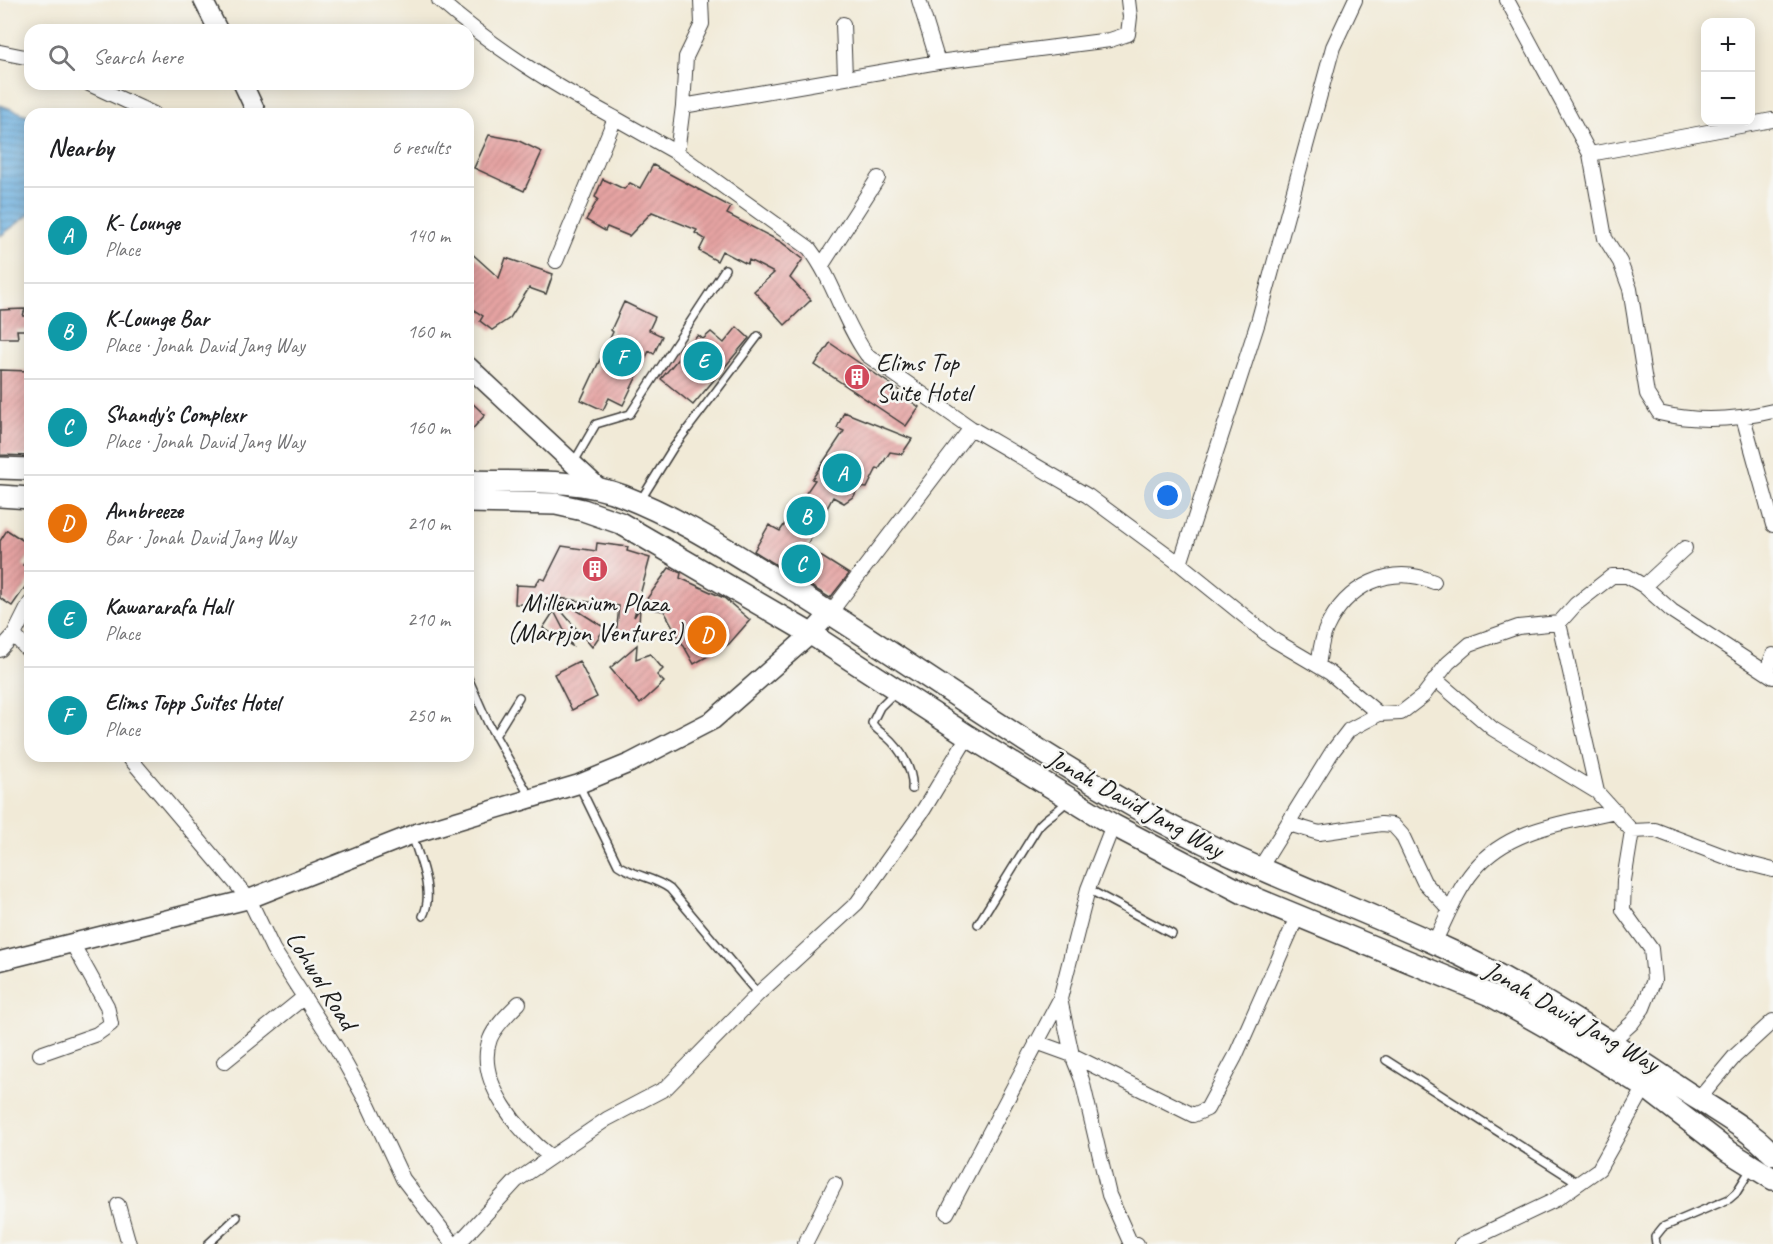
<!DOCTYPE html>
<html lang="en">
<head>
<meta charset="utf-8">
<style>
	:root { --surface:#fff; --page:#f6f6f6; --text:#202124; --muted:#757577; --line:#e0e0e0; --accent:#b45309 }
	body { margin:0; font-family:Caveat,sans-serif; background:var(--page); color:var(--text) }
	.controls { position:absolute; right:18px; top:18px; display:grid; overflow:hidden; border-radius:12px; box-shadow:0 3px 15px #0003 }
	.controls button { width:54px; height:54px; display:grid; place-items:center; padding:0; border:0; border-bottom:2px solid var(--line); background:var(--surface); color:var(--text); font:30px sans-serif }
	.you { position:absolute; left:1168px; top:496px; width:21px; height:21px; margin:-15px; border:4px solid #fff; border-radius:50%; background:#1a73e8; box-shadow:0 0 0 9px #1a73e833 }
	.badge { display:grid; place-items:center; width:39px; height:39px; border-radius:50%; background:var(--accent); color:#fff; font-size:20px; font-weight:700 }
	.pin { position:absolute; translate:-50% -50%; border:3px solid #fff; box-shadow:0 2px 6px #0006 }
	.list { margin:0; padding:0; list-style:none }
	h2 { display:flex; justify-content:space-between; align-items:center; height:78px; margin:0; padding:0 24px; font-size:26px }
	h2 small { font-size:20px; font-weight:400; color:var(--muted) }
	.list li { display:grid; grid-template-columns:39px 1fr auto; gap:18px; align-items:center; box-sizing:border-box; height:96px; padding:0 24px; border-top:2px solid var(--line) }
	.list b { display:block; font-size:22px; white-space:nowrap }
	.list p { margin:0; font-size:20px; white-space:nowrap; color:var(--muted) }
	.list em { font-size:20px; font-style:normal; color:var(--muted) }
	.icon { flex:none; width:33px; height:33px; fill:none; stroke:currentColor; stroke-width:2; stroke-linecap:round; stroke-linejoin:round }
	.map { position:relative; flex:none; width:1773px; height:1244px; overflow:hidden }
	.search { position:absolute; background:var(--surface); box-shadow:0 3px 15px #0003; left:24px; top:24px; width:450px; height:66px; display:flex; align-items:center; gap:15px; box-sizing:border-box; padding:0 21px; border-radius:18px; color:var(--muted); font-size:22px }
	.panel { position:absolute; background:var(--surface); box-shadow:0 3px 15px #0003; left:24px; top:108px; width:450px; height:654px; border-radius:18px }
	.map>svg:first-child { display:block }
</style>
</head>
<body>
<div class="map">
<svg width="1773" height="1244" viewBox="0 0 1773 1244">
	<defs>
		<pattern id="water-rules" width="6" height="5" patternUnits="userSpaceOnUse" patternTransform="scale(1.5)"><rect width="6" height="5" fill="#69adde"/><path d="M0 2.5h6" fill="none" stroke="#568cb3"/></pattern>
		<pattern id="building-hatch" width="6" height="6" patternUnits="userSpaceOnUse" patternTransform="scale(1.5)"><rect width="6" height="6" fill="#e5a3a2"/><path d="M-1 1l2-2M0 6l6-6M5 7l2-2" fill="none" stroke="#c48c8b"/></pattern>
	</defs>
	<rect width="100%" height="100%" fill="#f6f6f2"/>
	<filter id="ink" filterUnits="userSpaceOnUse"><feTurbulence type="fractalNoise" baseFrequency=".0167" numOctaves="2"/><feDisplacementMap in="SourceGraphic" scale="12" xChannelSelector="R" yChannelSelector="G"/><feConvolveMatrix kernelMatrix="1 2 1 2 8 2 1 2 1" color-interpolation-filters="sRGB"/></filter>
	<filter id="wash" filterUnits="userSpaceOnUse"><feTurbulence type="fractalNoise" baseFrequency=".008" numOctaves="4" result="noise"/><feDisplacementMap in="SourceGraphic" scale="24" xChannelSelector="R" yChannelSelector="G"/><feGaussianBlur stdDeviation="1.35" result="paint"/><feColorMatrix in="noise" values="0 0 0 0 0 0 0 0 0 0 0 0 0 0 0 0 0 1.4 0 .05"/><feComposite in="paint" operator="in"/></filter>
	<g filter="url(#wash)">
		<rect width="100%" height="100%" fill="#f1ead7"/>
		<path fill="url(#water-rules)" stroke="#42647d" stroke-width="1.5" d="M0 105 30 116V214L0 236Z"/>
		<g id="blocks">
			<path fill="url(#building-hatch)" d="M489 135 517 140 542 152 524 191 474 168Z
				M653 165 731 207 727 214 781 242 803 259 790 278 811 300 785 325 754 291 774 273 749 260 747 264 722 251 717 261 699 251 705 239 695 233 697 230 652 212 629 236 607 227 605 231 586 220 598 199 595 197 603 179 624 189 630 183 640 188Z
				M468 250 499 278 506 258 553 274 546 294 529 288 510 318 492 330 480 321 483 316 468 306Z
				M624 302 655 317 649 330 662 336 654 354 649 351 623 405 609 398 603 410 581 400 613 332 611 330Z
				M25 309 23 316H29V330H17L18 338H0V310Z
				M737 327 749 338 693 405 661 379 698 335 703 339 711 332 724 343Z
				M830 343 899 390 898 392 919 407 906 426 815 365Z
				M0 370 30 371V456L0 455Z
				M468 399 485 415 468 434Z
				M844 412 912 439 902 454 890 452 879 469 877 468 867 488 858 487 854 496 844 503 833 497 806 547 849 574 830 598 754 551 769 525 780 531 815 480 812 479 844 431 837 428Z
				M7 530 30 545V555L23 565 30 570V580L12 606 0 598V541Z
				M597 543 628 547 627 551 650 558 634 617 640 608 638 639 616 636 619 606 558 598 605 628 592 647 553 601 547 605 515 604 516 585 535 586 540 578 545 580 562 546 596 551Z
				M669 568 681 573 680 578 724 598 750 620 729 644 694 664 664 611 641 607Z
				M554 611 572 646 543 628Z
				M637 645 636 659 650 654 663 669 657 675 664 682 640 704 610 668Z
				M579 661 597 697 572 710 554 674Z"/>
		</g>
	</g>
	<g filter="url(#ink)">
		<use href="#blocks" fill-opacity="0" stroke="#3c3b38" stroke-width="1.5"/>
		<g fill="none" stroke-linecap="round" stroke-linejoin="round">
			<g stroke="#3c3b38" stroke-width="10">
				<path id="lane" d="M574 462 596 424 630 414 725 269
					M640 501 673 448 758 336
					M468 678 488 723 530 797
					M895 692 880 707 872 723C876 730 881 732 887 737 900 748 914 771 912 789
					M495 736 519 697
					M579 785 618 865C634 876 654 877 670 889L758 994
					M412 835C419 858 435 893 423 916
					M1088 889 1172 934
					M978 924 1038 827C1047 815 1060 812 1068 799
					M1386 1060 1580 1184
					M208 1244 237 1217
					M1656 1244 1655 1237 1663 1227 1729 1199 1736 1193 1751 1169"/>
			</g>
			<g stroke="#3c3b38" stroke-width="16">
				<path id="street" d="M439 0C495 49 550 83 615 118
					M919 0 938 62
					M1507 0 1590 154 1605 238 1620 262 1630 289 1647 394 1659 413C1696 422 1736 420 1773 411
					M843 24 845 77
					M0 52 30 58
					M89 84 154 114
					M683 106 938 62 1110 40 1128 34 1130 17 1128 0
					M677 153 683 106 686 57 702 24 701 0
					M1590 154 1772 120
					M556 261 615 118 677 153 809 248C834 280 843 322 867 355L971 428 1088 496 1180 564 1274 640 1330 673 1379 714
					M822 265 878 178
					M1743 417 1773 525
					M1180 564 1258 322 1333 47 1355 0
					M1644 586 1685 548
					M830 613 971 428
					M1559 623 1597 792 1632 831 1624 880 1623 910 1651 949 1654 980 1643 1008 1632 1023 1611 1042
					M14 635 30 653
					M0 650 14 635 30 603
					M1318 666C1320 654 1321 640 1326 629 1346 586 1390 563 1434 582
					M1767 671 1773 655
					M1435 679 1493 729 1597 792
					M128 756 249 899 273 949 336 1047 369 1106 403 1179 453 1244
					M1289 824 1319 833 1381 824 1393 825 1402 835 1424 882 1450 910
					M1632 831 1655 830 1734 860 1773 870
					M1260 868 1332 752 1349 730 1379 714 1401 713 1423 696 1448 663 1470 644 1518 627 1559 623 1576 604 1612 576H1627L1644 586 1672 611 1773 677
					M1434 943C1446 919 1457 890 1474 870 1509 828 1565 823 1616 811
					M1060 999 1072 1055 1082 1080 1109 1195 1130 1242 1137 1244
					M519 1003C509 1013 495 1026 490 1039 474 1081 521 1134 551 1157
					M1036 1042 1072 1055 1193 1115 1207 1109 1235 1057 1297 917
					M40 1054 97 1034 111 1024 107 1006 72 943
					M224 1062 303 998
					M1698 1100 1735 1056 1773 1021
					M118 1205 129 1244
					M947 1213 1060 999 1088 889 1113 825
					M458 1244 516 1181 607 1119 666 1088 758 994 857 903 924 809 968 736
					M805 1244 835 1184
					M1462 1244 1555 1200 1599 1169 1645 1087"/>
			</g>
			<g stroke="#3c3b38" stroke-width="21">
				<path id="secondary" d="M203 0 218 30
					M243 84 257 114
					M468 366 600 489
					M0 961 249 899 416 833 579 784 630 763 713 720 811 634 830 613"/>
			</g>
			<g stroke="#3c3b38" stroke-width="24">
				<path id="primary" d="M0 468 30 469
					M468 481C518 483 576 477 623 496 677 517 725 548 774 578 895 652 1009 736 1133 806 1228 860 1332 897 1432 942 1506 975 1576 1020 1645 1064 1664 1076 1682 1090 1701 1101 1729 1119 1749 1130 1773 1154
					M0 496 30 498
					M468 502 556 504 583 510 620 523 811 634 968 736 1113 825 1245 894 1490 995 1554 1031 1645 1087 1728 1151 1773 1179"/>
			</g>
			<use href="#lane" stroke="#fff" stroke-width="7"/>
			<use href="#street" stroke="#fff" stroke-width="14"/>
			<use href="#secondary" stroke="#fff" stroke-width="18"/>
			<use href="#primary" stroke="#fff" stroke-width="21"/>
		</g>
	</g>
	<defs>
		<g id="building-disc" transform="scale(1.35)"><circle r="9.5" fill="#d1495b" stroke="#f6f6f2"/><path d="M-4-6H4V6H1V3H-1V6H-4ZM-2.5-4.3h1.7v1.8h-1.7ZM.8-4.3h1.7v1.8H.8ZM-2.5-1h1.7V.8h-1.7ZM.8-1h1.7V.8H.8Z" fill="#fff"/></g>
	</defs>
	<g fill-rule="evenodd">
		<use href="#building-disc" x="857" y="377"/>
		<use href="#building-disc" x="595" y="569"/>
	</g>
	<g text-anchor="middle" stroke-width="5" stroke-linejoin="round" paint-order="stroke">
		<g font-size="26" fill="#1c1c1c" stroke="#f6f6f2" text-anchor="start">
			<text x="876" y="371">Elims Top<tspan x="876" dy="30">Suite Hotel</tspan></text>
			<text x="595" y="611" text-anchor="middle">Millennium Plaza<tspan x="595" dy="30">(Marpjon Ventures)</tspan></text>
		</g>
		<g font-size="26" fill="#1c1c1c" stroke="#f6f6f2">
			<text transform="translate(1136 803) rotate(29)" y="9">Jonah David Jang Way</text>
			<text transform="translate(322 980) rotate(58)" y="9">Lohwol Road</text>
			<text transform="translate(1572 1016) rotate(30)" y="9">Jonah David Jang Way</text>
		</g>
	</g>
</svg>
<div class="controls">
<button>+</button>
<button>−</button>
</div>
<div class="you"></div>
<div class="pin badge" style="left:842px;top:473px;background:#0f9aa8">A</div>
<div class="pin badge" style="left:806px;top:516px;background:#0f9aa8">B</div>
<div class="pin badge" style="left:801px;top:564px;background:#0f9aa8">C</div>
<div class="pin badge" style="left:707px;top:635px;background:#e8710a">D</div>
<div class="pin badge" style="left:703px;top:361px;background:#0f9aa8">E</div>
<div class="pin badge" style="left:622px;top:357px;background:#0f9aa8">F</div>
<div class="search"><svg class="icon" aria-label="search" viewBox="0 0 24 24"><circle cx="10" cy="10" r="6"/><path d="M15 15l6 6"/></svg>Search here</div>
<section class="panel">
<h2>Nearby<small>6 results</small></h2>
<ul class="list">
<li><span class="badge" style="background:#0f9aa8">A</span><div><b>K- Lounge</b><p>Place</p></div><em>140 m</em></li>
<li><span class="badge" style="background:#0f9aa8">B</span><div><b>K-Lounge Bar</b><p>Place · Jonah David Jang Way</p></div><em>160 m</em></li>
<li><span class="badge" style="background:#0f9aa8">C</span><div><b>Shandy's Complexr</b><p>Place · Jonah David Jang Way</p></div><em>160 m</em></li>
<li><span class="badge" style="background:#e8710a">D</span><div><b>Annbreeze</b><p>Bar · Jonah David Jang Way</p></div><em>210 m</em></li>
<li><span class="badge" style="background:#0f9aa8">E</span><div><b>Kawararafa Hall</b><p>Place</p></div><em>210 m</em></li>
<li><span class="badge" style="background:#0f9aa8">F</span><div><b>Elims Topp Suites Hotel</b><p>Place</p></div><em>250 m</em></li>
</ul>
</section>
</div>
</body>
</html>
